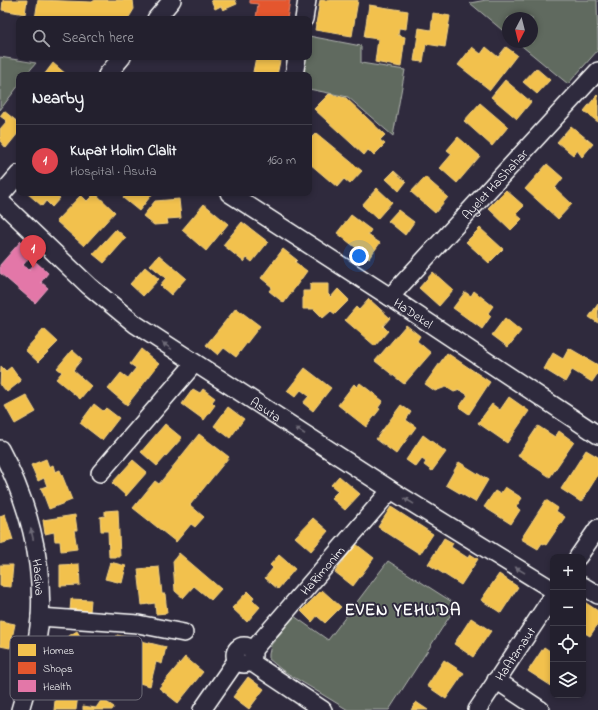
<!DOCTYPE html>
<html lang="en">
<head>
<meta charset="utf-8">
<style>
	:root { --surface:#23202e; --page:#2f2d3a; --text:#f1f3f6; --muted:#a3a3aa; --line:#403e4a; --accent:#8c9099 }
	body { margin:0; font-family:"Indie Flower",sans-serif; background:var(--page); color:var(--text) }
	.controls { position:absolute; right:12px; bottom:12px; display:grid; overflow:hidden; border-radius:8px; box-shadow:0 2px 6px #0003 }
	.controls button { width:36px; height:36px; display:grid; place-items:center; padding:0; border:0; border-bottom:1px solid var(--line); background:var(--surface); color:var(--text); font:20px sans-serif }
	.compass { position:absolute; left:502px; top:12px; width:36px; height:36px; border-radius:50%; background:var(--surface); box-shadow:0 2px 6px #0003; rotate:187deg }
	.you { position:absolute; left:359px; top:256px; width:14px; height:14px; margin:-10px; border:3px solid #fff; border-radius:50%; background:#1a73e8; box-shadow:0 0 0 6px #1a73e833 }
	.badge { display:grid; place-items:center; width:26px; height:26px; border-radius:50%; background:var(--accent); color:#fff; font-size:13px; font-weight:700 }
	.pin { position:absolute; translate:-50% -33px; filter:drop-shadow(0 1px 2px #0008) }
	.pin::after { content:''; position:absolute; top:21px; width:14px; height:12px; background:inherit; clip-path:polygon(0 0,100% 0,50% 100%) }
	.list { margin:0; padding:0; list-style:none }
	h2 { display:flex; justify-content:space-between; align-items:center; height:52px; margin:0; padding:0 16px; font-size:17px }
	h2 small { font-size:13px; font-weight:400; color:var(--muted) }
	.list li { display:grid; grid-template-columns:26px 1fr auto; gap:12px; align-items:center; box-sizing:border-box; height:72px; padding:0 16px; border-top:1px solid var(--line) }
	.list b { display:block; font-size:15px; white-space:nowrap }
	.list p { margin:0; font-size:13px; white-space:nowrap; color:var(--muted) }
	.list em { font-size:13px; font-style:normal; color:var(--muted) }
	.icon { flex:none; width:22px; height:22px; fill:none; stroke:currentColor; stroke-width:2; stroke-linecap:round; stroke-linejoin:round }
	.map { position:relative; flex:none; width:598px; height:710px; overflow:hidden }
	.search { position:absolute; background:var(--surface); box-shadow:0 2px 6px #0003; left:16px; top:16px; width:296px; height:44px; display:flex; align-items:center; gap:10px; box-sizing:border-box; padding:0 14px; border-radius:8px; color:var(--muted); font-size:15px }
	.panel { position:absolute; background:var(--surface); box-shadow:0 2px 6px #0003; left:16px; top:72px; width:296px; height:124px; border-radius:8px }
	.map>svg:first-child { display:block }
</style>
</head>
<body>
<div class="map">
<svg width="598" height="710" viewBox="0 0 598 710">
	<rect width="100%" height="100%" fill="#2f2a3d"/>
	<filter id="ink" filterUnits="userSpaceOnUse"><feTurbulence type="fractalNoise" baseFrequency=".025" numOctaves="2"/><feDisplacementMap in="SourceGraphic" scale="8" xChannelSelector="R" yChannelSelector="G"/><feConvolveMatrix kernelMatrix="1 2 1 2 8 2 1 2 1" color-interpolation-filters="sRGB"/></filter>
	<g filter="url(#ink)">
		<path fill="#616a5f" stroke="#b0b4af" d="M486 0H597L598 50 568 84 517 42H532V18H508V35L470 3Z
			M309 36 361 46V63L405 70 393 136 348 97 309 89V75H301L304 57H309Z
			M0 57 36 63 26 75H19V85L0 110Z
			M388 561 457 605 389 710H348L282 670 269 659V654L271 645 294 616 328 640Z"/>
		<path fill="#f2c14e" stroke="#f6d483" d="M3 0H27L25 14 2 10Z
			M38 0 92 2 95 0H133L134 9 128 19H35Z
			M211 0H235L237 4 223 10 221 6 215 9Z
			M320 0H358L352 36 315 30Z
			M369 5 408 11 406 29 399 28 398 35 405 37 401 67 375 62 378 39 364 37Z
			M433 13 450 16 445 47 426 44 423 62 414 61 419 28 431 30Z
			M472 47 481 54 486 47 498 57 506 47 517 55 490 90 458 65Z
			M256 57 280 61 277 75 253 72Z
			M53 63 67 75H44Z
			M536 68 550 80 537 94 523 82Z
			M505 80 531 102 517 119 491 97Z
			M329 94 346 98 385 135 380 140 385 144 374 155 368 150 364 155 314 109Z
			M597 95 598 96V122L584 111Z
			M480 103 508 127 492 146 464 121Z
			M4 111 19 123V132L6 148 0 141V129L7 121 0 116Z
			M571 126 593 144 582 157 577 150 573 155 557 142Z
			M316 133 362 171 350 184 344 179 337 187 309 163V140Z
			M458 137 480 156 457 183 440 168 452 154 447 150Z
			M547 164 563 178 555 188 572 204 558 219 525 189Z
			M394 171 406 182 399 191 386 179Z
			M425 177 448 197 435 213 411 192Z
			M377 188 392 202 377 219 362 205Z
			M506 190 524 206 516 214 522 219 511 230 488 208Z
			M27 193H54L60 198 52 207 46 201 42 206Z
			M95 193 115 212 84 246 56 221 81 195 87 201Z
			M127 193H153L139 211 123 198Z
			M179 199 181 218 167 219 168 224 154 225 143 216 155 201Z
			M204 204 228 224 206 251 182 230Z
			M398 210 414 222 405 235 388 221Z
			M351 215 371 230 368 235 380 243 369 258 337 233Z
			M242 222 268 242 252 262 247 258 244 262 223 245Z
			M480 228 503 249 489 263 466 242Z
			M116 229 126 238 104 263 93 254Z
			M283 249 297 260 295 262 307 271 284 303 269 291 272 287 261 278Z
			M159 255 186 278 171 295 160 285 166 278 150 265Z
			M145 267 159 279 143 296 130 284Z
			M433 272 453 290 439 306 419 288Z
			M310 284H328V294L331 297 338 289 349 300 335 314 331 311 323 318 314 309H303V291H310Z
			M474 291 493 306 488 313 491 316 482 329 453 308 465 292 471 296Z
			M369 299 390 318 383 326 388 331 375 346 345 320 356 307 359 310Z
			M598 304V323L589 317Z
			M236 308 260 326 236 357 224 348 218 355 206 345Z
			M505 318 521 331 508 347 492 335Z
			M406 325 420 336 417 341 431 353 404 384 375 361Z
			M44 329 58 342 38 362 25 350Z
			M569 348 598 365V373L592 382 572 370 565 382 544 369 553 353 563 359Z
			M141 349 159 364 127 405 108 389 121 373 128 378 136 368 130 364Z
			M72 350 82 359 73 370 91 386 80 399 56 379 62 372 57 368Z
			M447 353 490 382 469 414 459 407 468 395 460 390 454 392 446 387 435 391 425 384Z
			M1 366 6 371 11 367 21 381 7 392 1 385 0 386Z
			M305 368 331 388 313 411 303 403 309 396 301 390 295 397 287 391Z
			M360 383 383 401 378 408 380 409 366 427 338 405 354 384 357 387Z
			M193 389 200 393 203 389 215 398 212 402 215 405 204 420 182 404Z
			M26 395 36 412 15 424 5 406Z
			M509 397 529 411 507 443 478 423 492 404 500 410Z
			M94 404 103 411 106 408 119 418 102 440 80 423Z
			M401 405 411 412 406 420 416 427 396 454 376 439Z
			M228 407 244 419 230 438 214 426Z
			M165 424 182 438 157 466 141 452Z
			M538 426 555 437 559 431 574 442 550 477 518 456Z
			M199 434 229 457 190 505 204 517 195 527 191 524 176 542 133 508 155 481 159 484Z
			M423 435 446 452 432 471 424 465 426 462 422 459 416 467 406 460Z
			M586 450 598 457V475L581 502 561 489Z
			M46 459 49 467 53 465 55 472 60 470 72 500 49 509 41 488 47 486 44 478 38 481 31 465Z
			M133 460 147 472 126 496 112 483Z
			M459 462 488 480 475 502 446 485Z
			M339 476 360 494 345 510 331 498 338 491 331 485Z
			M505 487 522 498 516 507 520 510 511 524 484 507 495 491 500 494Z
			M546 500 558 508 556 511 565 517 546 545 542 543 538 549 521 539Z
			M391 507 433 534 420 554 378 527Z
			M118 510 120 557H109L108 531H101L100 517 105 516V511Z
			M5 514 13 540 0 544V516Z
			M75 515 77 530H74L77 549 61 551 60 541H55L54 532 45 534 43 520Z
			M313 518 328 531 311 551 295 537Z
			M444 538 453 543 451 547 468 558 470 554 478 559 461 585 428 564Z
			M356 544 374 558 353 586 335 572Z
			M179 553 221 589 211 600 194 586 183 598 175 591 173 561Z
			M279 555 295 569 278 589 265 578 273 568 270 565Z
			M110 562 126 566 122 583 105 579Z
			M79 564 80 585 60 586V565Z
			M0 565H13L11 587 0 586Z
			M159 567 162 594H165L167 613 156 614 155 603 142 605 138 569Z
			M499 574 518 587 501 613 481 600Z
			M322 590 341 607 325 623 317 616 312 622 301 611Z
			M248 591 254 597 252 600 260 607 247 622 232 608Z
			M71 599 91 600 90 612 70 610Z
			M583 601 598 611V624L590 636 583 632Z
			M471 618 491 631 473 657 454 644Z
			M0 621 15 624 10 648 0 646Z
			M77 631 83 641 90 636 104 657 88 667 93 668 90 683 53 676 56 658 63 659 54 645Z
			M117 635 166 647 162 664 156 662 150 686 132 681 136 666 128 664 125 677 111 674 116 655 112 654Z
			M544 647 553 653V687L528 671Z
			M185 657 203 672 178 703 159 688Z
			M444 660 464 673 446 699 427 686Z
			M248 677 264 689 249 709 233 697Z
			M56 692 78 695 76 710H54Z
			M102 699 114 707 112 710H83V706L96 708Z
			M416 702 428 710H411Z"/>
		<path fill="#e4572e" stroke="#ec896d" d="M250 0H290L287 19 256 18 258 4 250 3Z"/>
		<path fill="#e377a8" stroke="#eba0c2" d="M21 241 34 252 23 265 29 270 36 262 48 273 41 282 48 288 35 303 0 273V265Z"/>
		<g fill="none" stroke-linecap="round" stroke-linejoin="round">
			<g stroke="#fff" stroke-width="20">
				<g id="minor">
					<path d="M156 19 172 0"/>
					<path d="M304 19 307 0"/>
					<path d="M107 75 122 57"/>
					<path d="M294 75 297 57"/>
					<path id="s1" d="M229 193 390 297 598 435"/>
					<path d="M0 196 19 174"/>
					<path id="s2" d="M0 201 89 286 135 324 391 490 553 590"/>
					<path id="s3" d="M390 297 598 71"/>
					<path id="s4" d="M0 449C27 499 44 560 40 618 37 649 29 680 20 710"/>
					<path d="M100 473 194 364"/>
					<path d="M578 557 598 528"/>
					<path d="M583 586 598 595"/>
					<path d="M40 617 138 624 184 633"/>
					<circle cx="244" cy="655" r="9"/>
					<path id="s5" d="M252 651 391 490"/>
					<path d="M251 662 323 710"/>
					<path d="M496 680 541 710"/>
					<path d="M202 710 236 661"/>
					<path id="s6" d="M477 710 553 596"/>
				</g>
			</g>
			<use href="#minor" stroke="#2f2a3d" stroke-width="17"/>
		</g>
		<defs><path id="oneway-solid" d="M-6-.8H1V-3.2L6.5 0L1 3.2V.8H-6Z"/></defs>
		<g fill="#6d6a77">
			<use href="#oneway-solid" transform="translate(167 346) rotate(-146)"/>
			<use href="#oneway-solid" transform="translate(300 431) rotate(-147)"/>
			<use href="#oneway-solid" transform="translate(409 501) rotate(-148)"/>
			<use href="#oneway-solid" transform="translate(32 534) rotate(-103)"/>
			<use href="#oneway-solid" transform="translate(520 570) rotate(-148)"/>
		</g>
	</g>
	<g text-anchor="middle" stroke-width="4" stroke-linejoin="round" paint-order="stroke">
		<g font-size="13" fill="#fff" stroke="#2f2a3d">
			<text dy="5" stroke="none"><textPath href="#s3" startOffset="154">Ayelet HaShahar</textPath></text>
			<text dy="5" stroke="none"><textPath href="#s1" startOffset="220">HaDekel</textPath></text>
			<text dy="5" stroke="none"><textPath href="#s2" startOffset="339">Asuta</textPath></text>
			<text dy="5" stroke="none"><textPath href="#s5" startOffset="107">HaRimonim</textPath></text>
			<text dy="5" stroke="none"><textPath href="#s4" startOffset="135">HaGiva</textPath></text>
			<text dy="5" stroke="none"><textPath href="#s6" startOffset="68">HaAtzmaut</textPath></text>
		</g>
		<g font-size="17" font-weight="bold" letter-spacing="1" fill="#fff" stroke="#2f2a3d">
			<text x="403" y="615">EVEN YEHUDA</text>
		</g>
	</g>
	<rect x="10" y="636" width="132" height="64" rx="6" fill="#2f2a3d" stroke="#6d6a77" stroke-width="1"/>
	<rect x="18" y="644" width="18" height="12" fill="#f2c14e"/>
	<rect x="18" y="662" width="18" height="12" fill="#e4572e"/>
	<rect x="18" y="680" width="18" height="12" fill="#e377a8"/>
	<g font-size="11" fill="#fff">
		<text x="43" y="654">Homes</text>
		<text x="43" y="672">Shops</text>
		<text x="43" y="690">Health</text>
	</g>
</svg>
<div class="controls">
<button>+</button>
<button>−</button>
<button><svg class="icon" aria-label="locate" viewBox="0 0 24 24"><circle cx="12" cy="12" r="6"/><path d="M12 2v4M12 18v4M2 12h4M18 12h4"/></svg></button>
<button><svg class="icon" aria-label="layers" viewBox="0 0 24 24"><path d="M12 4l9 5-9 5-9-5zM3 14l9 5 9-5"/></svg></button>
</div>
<svg class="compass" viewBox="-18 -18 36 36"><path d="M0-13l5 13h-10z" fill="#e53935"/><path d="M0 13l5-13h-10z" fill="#a3a3aa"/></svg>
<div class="you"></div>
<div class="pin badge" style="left:33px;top:268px;background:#e0444e">1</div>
<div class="search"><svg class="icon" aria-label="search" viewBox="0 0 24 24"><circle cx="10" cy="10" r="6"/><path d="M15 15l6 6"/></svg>Search here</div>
<section class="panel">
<h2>Nearby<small></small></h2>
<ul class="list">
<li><span class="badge" style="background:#e0444e">1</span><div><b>Kupat Holim Clalit</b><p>Hospital · Asuta</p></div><em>160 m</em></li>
</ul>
</section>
</div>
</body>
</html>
